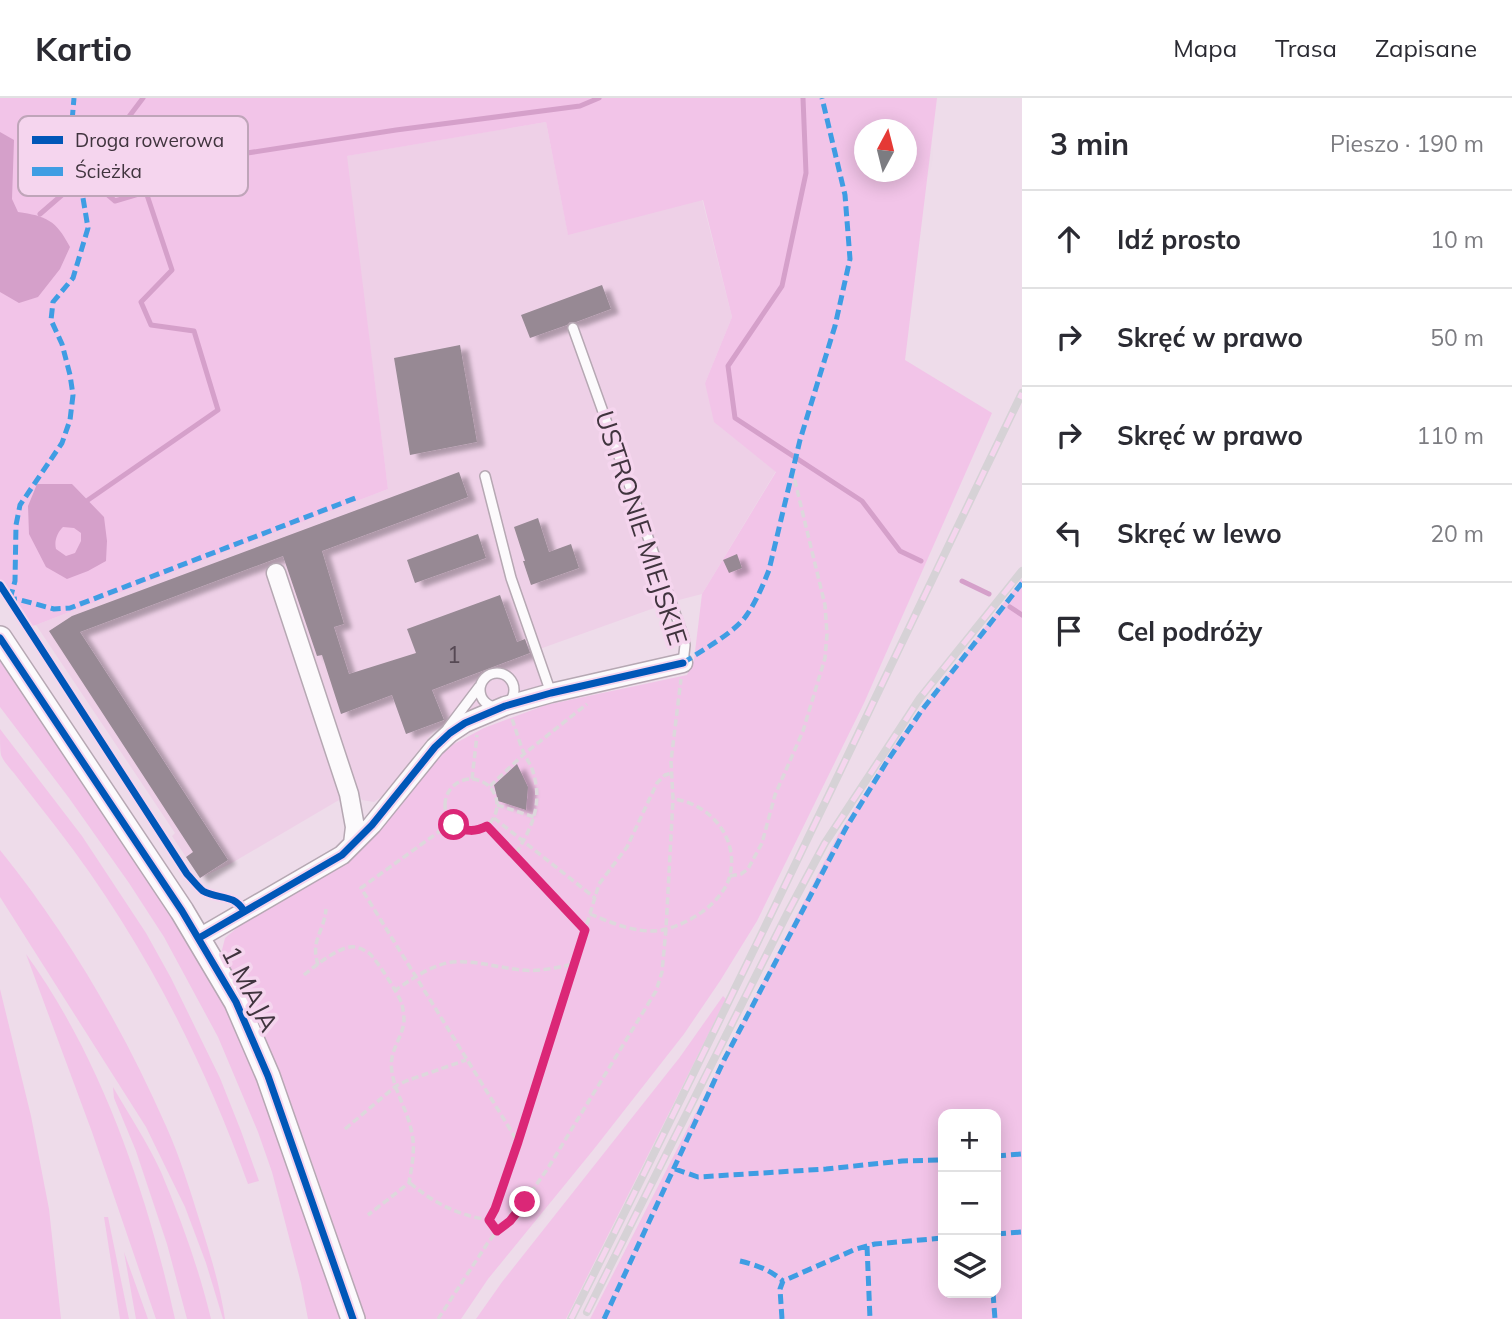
<!DOCTYPE html>
<html lang="pl">
<head>
<meta charset="utf-8">
<style>
	:root { --surface:#fff; --page:#f7f7f7; --text:#2b2b33; --muted:#7c7c81; --line:#e1e1e2 }
	body { margin:0; font-family:Mulish,sans-serif; background:var(--page); color:var(--text) }
	.controls { position:absolute; right:21px; bottom:21px; display:grid; overflow:hidden; border-radius:14px; box-shadow:0 4px 18px #0003 }
	.controls button { width:63px; height:63px; display:grid; place-items:center; padding:0; border:0; border-bottom:2px solid var(--line); background:var(--surface); color:var(--text); font:35px sans-serif }
	.compass { position:absolute; left:854px; top:21px; width:63px; height:63px; border-radius:50%; background:var(--surface); box-shadow:0 4px 18px #0003; rotate:7deg }
	.stop { position:absolute; width:21px; height:21px; margin:-16px; border:5px solid #db2777; border-radius:50%; background:#fff }
	.stop.end { background:#db2777; border-color:#fff; box-shadow:0 2px 7px #0008 }
	.list { margin:0; padding:0; list-style:none }
	h2 { display:flex; justify-content:space-between; align-items:center; height:91px; margin:0; padding:0 28px; font-size:30px }
	h2 small { font-size:23px; font-weight:400; color:var(--muted) }
	.list li { display:grid; grid-template-columns:46px 1fr auto; gap:21px; align-items:center; box-sizing:border-box; height:98px; padding:0 28px; border-top:2px solid var(--line) }
	.list b { display:block; font-size:26px; white-space:nowrap }
	.list em { font-size:23px; font-style:normal; color:var(--muted) }
	.icon { flex:none; width:38px; height:38px; fill:none; stroke:currentColor; stroke-width:2; stroke-linecap:round; stroke-linejoin:round }
	.map { position:relative; flex:none; width:1022px; height:1221px; overflow:hidden }
	header { display:flex; align-items:center; gap:42px; box-sizing:border-box; height:98px; padding:0 35px; background:var(--surface); border-bottom:2px solid var(--line) }
	header strong { font-size:33px }
	nav { display:flex; gap:38px; margin-inline-start:auto; font-size:24px }
	main { display:flex }
	aside { flex:1; background:var(--surface) }
	.map>svg:first-child { display:block }
</style>
</head>
<body>
<header>
<strong>Kartio</strong>
<nav><a>Mapa</a><a>Trasa</a><a>Zapisane</a></nav>
</header>
<main>
<div class="map">
<svg width="1022" height="1221" viewBox="0 0 1022 1221">
	<defs>
		<filter id="shadow"><feDropShadow dx="8" dy="4.5" stdDeviation="2" flood-color="#0004"/></filter>
	</defs>
	<rect width="100%" height="100%" fill="#eedcea"/>
	<path fill="#eed0e7" d="M546 24 568 136 702 101 732 219 705 285 776 373 702 496 671 504 534 553 545 590 452 622 433 634 384 697 374 704 362 702 356 692 230 766 200 780 172 738 175 735 36 527 388 391 346 58Z"/>
	<path fill="#f2c4e8" fill-rule="evenodd" d="M0 0H937L905 262 992 315 864 605 757 823 720 883 684 936 594 1051 488 1181 461 1221H365L320 1087 280 975 246 898 222 859V852L225 840 238 829 350 762 434 663 452 647 484 630 546 607 687 577 694 562 702 496 776 374 714 324 705 285 732 219 703 102 568 137 546 24 347 58 388 391 36 527 24 530 0 493ZM864 32H906V74H864Z
		M1022 481V1221H590L838 737 898 642ZM943 1016H996V1195H943Z
		M0 555 174 817 228 908 260 981 344 1221H308L301 1185 272 1074 258 1034 218 939 164 839 129 785 69 700 0 609Z
		M0 631 82 738 146 835 171 880 220 980 241 1033 259 1083 248 1086C202 958 140 837 56 729 43 712 30 696 17 679 12 672 4 665 1 657 0 651 0 639 0 631Z
		M0 752C67 835 123 930 166 1028 180 1059 190 1092 200 1124 210 1156 220 1187 225 1221H223L206 1165 185 1109 146 1029 0 799Z
		M26 856C102 961 147 1095 175 1221H156L92 1034Z
		M0 891 31 1018 49 1111 61 1221H0Z
		M723 898 726 901 566 1221H476L502 1184 680 959Z
		M113 989C129 1017 148 1045 161 1074 181 1121 199 1171 211 1221H187L167 1146 136 1053 114 1000Z
		M104 1119H108L129 1221H120Z
		M124 1154 148 1221H136Z"/>
	<path fill="#d5a0ca" fill-rule="evenodd" d="M0 34 14 42 12 101 18 114C46 118 56 122 70 149L60 171 38 199 19 205 0 194Z
		M37 386H72L104 419 107 443 106 463 88 473 67 481 46 469 29 436 28 408ZM63 429 74 430 81 435V443L75 455 66 458 56 451C54 443 57 435 63 429Z"/>
	<g fill="none" stroke-linecap="round" stroke-linejoin="round">
		<path stroke="#d5a0ca" stroke-width="5" d="M803 0 806 75 782 188 728 268 735 320 862 403 900 453 921 463
			M85 77 143 0
			M40 116 85 77 115 103 206 76 234 57 396 32 580 8 599 0
			M88 402 218 312 194 233 151 227 141 204 172 172 146 94
			M962 483 989 496
			M1010 509 1022 517"/>
	</g>
	<path fill="#978994" filter="url(#shadow)" d="M602 187 611 211 576 224H570L567 227 530 240 521 217Z
		M460 247 477 344 410 357 394 260Z
		M459 374 468 399 322 453 344 526 334 529 349 576 416 555 407 531 500 497 517 544 525 541 530 555 432 592 444 622 406 636 392 597 341 616 322 557 317 558 283 458 80 534 228 762 200 780 186 759 193 754 49 533 72 518Z
		M538 420 549 454 571 446 579 470 531 487 523 463H525L514 429Z
		M478 436 486 460 415 485 407 462Z
		M737 456 742 470 729 475 723 462Z
		M517 666 528 689 526 712 498 703 494 687Z"/>
	<g fill="none" stroke-linecap="round" stroke-linejoin="round">
		<g stroke="#b6a8b3" stroke-width="12">
			<path id="service" d="M573 230 684 540 685 547 683 565
				M485 378 511 480 551 595
				M480 592a17 17 0 1 1 34 0a17 17 0 1 1-34 0Z
				M448 630 479 589"/>
		</g>
		<g stroke="#b6a8b3" stroke-width="21">
			<path id="minor" d="M276 475 349 696 355 729 353 746
				M199 840 342 757 372 727 435 649 450 635 465 625 505 608 551 595 683 565"/>
		</g>
		<g stroke="#b6a8b3" stroke-width="26">
			<path id="tertiary" d="M0 540 182 813 236 904 268 978 353 1221"/>
		</g>
		<path stroke="#ddd8dc" stroke-width="3.5" stroke-dasharray="7 3.5" stroke-linecap="butt" d="M512 621C516 632 519 643 523 653 525 658 528 663 531 668 544 702 534 727 515 757
			M445 707a26 26 0 1 1 52 0a26 26 0 1 1-52 0Z
			M472 681 477 637
			M490 688 524 656 587 606
			M497 707 534 719
			M494 720 595 800
			M451 725 361 790 518 1044
			M487 728 585 832
			M730 778 741 776 748 771 762 745 775 697 803 633 825 560 827 536 825 507 793 375
			M590 816C610 824 630 833 652 833 680 833 724 806 730 777 739 739 709 705 673 701
			M318 867C310 841 324 835 326 811
			M304 877C315 868 336 851 350 849 357 848 365 852 370 856 378 864 398 895 402 906 403 911 404 917 404 922 403 941 388 952 392 974 395 994 407 1012 411 1031 416 1049 412 1067 409 1085L368 1117
			M394 893C412 881 431 867 452 864 476 862 499 870 522 872 540 874 558 869 575 866
			M345 1031 396 988 406 983 466 962
			M410 1085C434 1105 457 1117 489 1122
			M497 1133 489 1122 495 1111 518 1044 575 866 599 786 627 749 657 685 665 677 672 675
			M438 1221 487 1146 497 1133 511 1123 548 1070 656 893 662 874 666 831 673 701 671 663 681 581"/>
		<use href="#service" stroke="#fcfafc" stroke-width="9"/>
		<use href="#minor" stroke="#fcfafc" stroke-width="18"/>
		<use href="#tertiary" stroke="#fcfafc" stroke-width="23"/>
		<g stroke="#d6d2d6" stroke-width="8">
			<path id="rail" d="M587 1214 787 816 825 745 920 600 1022 473
				M571 1221C726 915 873 604 1022 295"/>
		</g>
		<use href="#rail" stroke="#f5d5ee" stroke-width="5" stroke-dasharray="16" stroke-linecap="butt"/>
		<path stroke="#3f9de3" stroke-width="5" stroke-dasharray="10 5" stroke-linecap="butt" d="M10 501 15 483 16 427 20 407 62 345 70 322 73 297 70 277 62 246 51 222 53 204 73 180 88 130 83 100 75 74 70 47 74 0
			M7 502 17 501 54 511 70 510 358 399
			M683 565C701 553 734 535 746 518 756 504 763 487 769 472L800 342 835 228 850 161 845 97 822 0
			M996 1058 1022 1056
			M675 1071 698 1079 826 1071 902 1063 943 1062
			M996 1136 1022 1134
			M867 1148 870 1221
			M740 1163C757 1167 770 1172 783 1183
			M993 1195 995 1221
			M604 1221 724 962 846 730 886 665 922 612 1022 485
			M782 1221 780 1191 783 1183 856 1151 875 1146 943 1140"/>
		<g stroke="#f5d5ee" stroke-width="11">
			<path id="cycleway" d="M0 487 187 776C192 781 197 788 203 793 219 802 233 795 244 813
				M0 540 182 813 236 904 268 978 353 1221
				M199 840 342 757 372 727 435 649 450 635 465 625 505 608 551 595 683 565"/>
		</g>
		<use href="#cycleway" stroke="#0057b8" stroke-width="7"/>
	</g>
	<g fill="none" stroke-linecap="round" stroke-linejoin="round">
		<path stroke="#db2777" stroke-width="9" d="M454 727C466 734 475 734 487 728L585 832 518 1044 495 1111 489 1122 497 1133 510 1123 525 1104"/>
	</g>
	<g text-anchor="middle" stroke-width="7" stroke-linejoin="round" paint-order="stroke">
		<g font-size="23" fill="#564954">
			<text x="454" y="565">1</text>
		</g>
		<g font-size="26" fill="#40343e" stroke="#f5d5ee">
			<text transform="translate(641 430) rotate(72)" y="9">USTRONIE MIEJSKIE</text>
			<text transform="translate(250 891) rotate(63)" y="9">1 MAJA</text>
		</g>
	</g>
	<rect x="18" y="18" width="230" height="80" rx="10" fill="#f5d5ee" stroke="#bfa5b9" stroke-width="2"/>
	<rect x="32" y="38" width="31" height="8" fill="#0057b8"/>
	<rect x="32" y="69" width="31" height="9" fill="#3f9de3"/>
	<g font-size="19" fill="#40343e">
		<text x="75" y="49">Droga rowerowa</text>
		<text x="75" y="80">Ścieżka</text>
	</g>
</svg>
<div class="controls">
<button>+</button>
<button>−</button>
<button><svg class="icon" aria-label="layers" viewBox="0 0 24 24"><path d="M12 4l9 5-9 5-9-5zM3 14l9 5 9-5"/></svg></button>
</div>
<svg class="compass" viewBox="-18 -18 36 36"><path d="M0-13l5 13h-10z" fill="#e53935"/><path d="M0 13l5-13h-10z" fill="#7c7c81"/></svg>
<div class="stop" style="left:454px;top:727px"></div>
<div class="stop end" style="left:525px;top:1104px"></div>
</div>
<aside>
<h2>3 min<small>Pieszo · 190 m</small></h2>
<ul class="list">
<li><svg class="icon" aria-label="ahead" viewBox="0 0 24 24"><path d="M12 20V5M6 11l6-6 6 6"/></svg><div><b>Idź prosto</b></div><em>10 m</em></li>
<li><svg class="icon" aria-label="right" viewBox="0 0 24 24"><path d="M7 20v-9h11M14 6l5 5-5 5"/></svg><div><b>Skręć w prawo</b></div><em>50 m</em></li>
<li><svg class="icon" aria-label="right" viewBox="0 0 24 24"><path d="M7 20v-9h11M14 6l5 5-5 5"/></svg><div><b>Skręć w prawo</b></div><em>110 m</em></li>
<li><svg class="icon" aria-label="left" viewBox="0 0 24 24"><path d="M17 20v-9H6M10 6l-5 5 5 5"/></svg><div><b>Skręć w lewo</b></div><em>20 m</em></li>
<li><svg class="icon" aria-label="arrive" viewBox="0 0 24 24"><path d="M6 21V4h12l-3 4 3 4H6"/></svg><div><b>Cel podróży</b></div></li>
</ul>
</aside>
</main>
</body>
</html>
